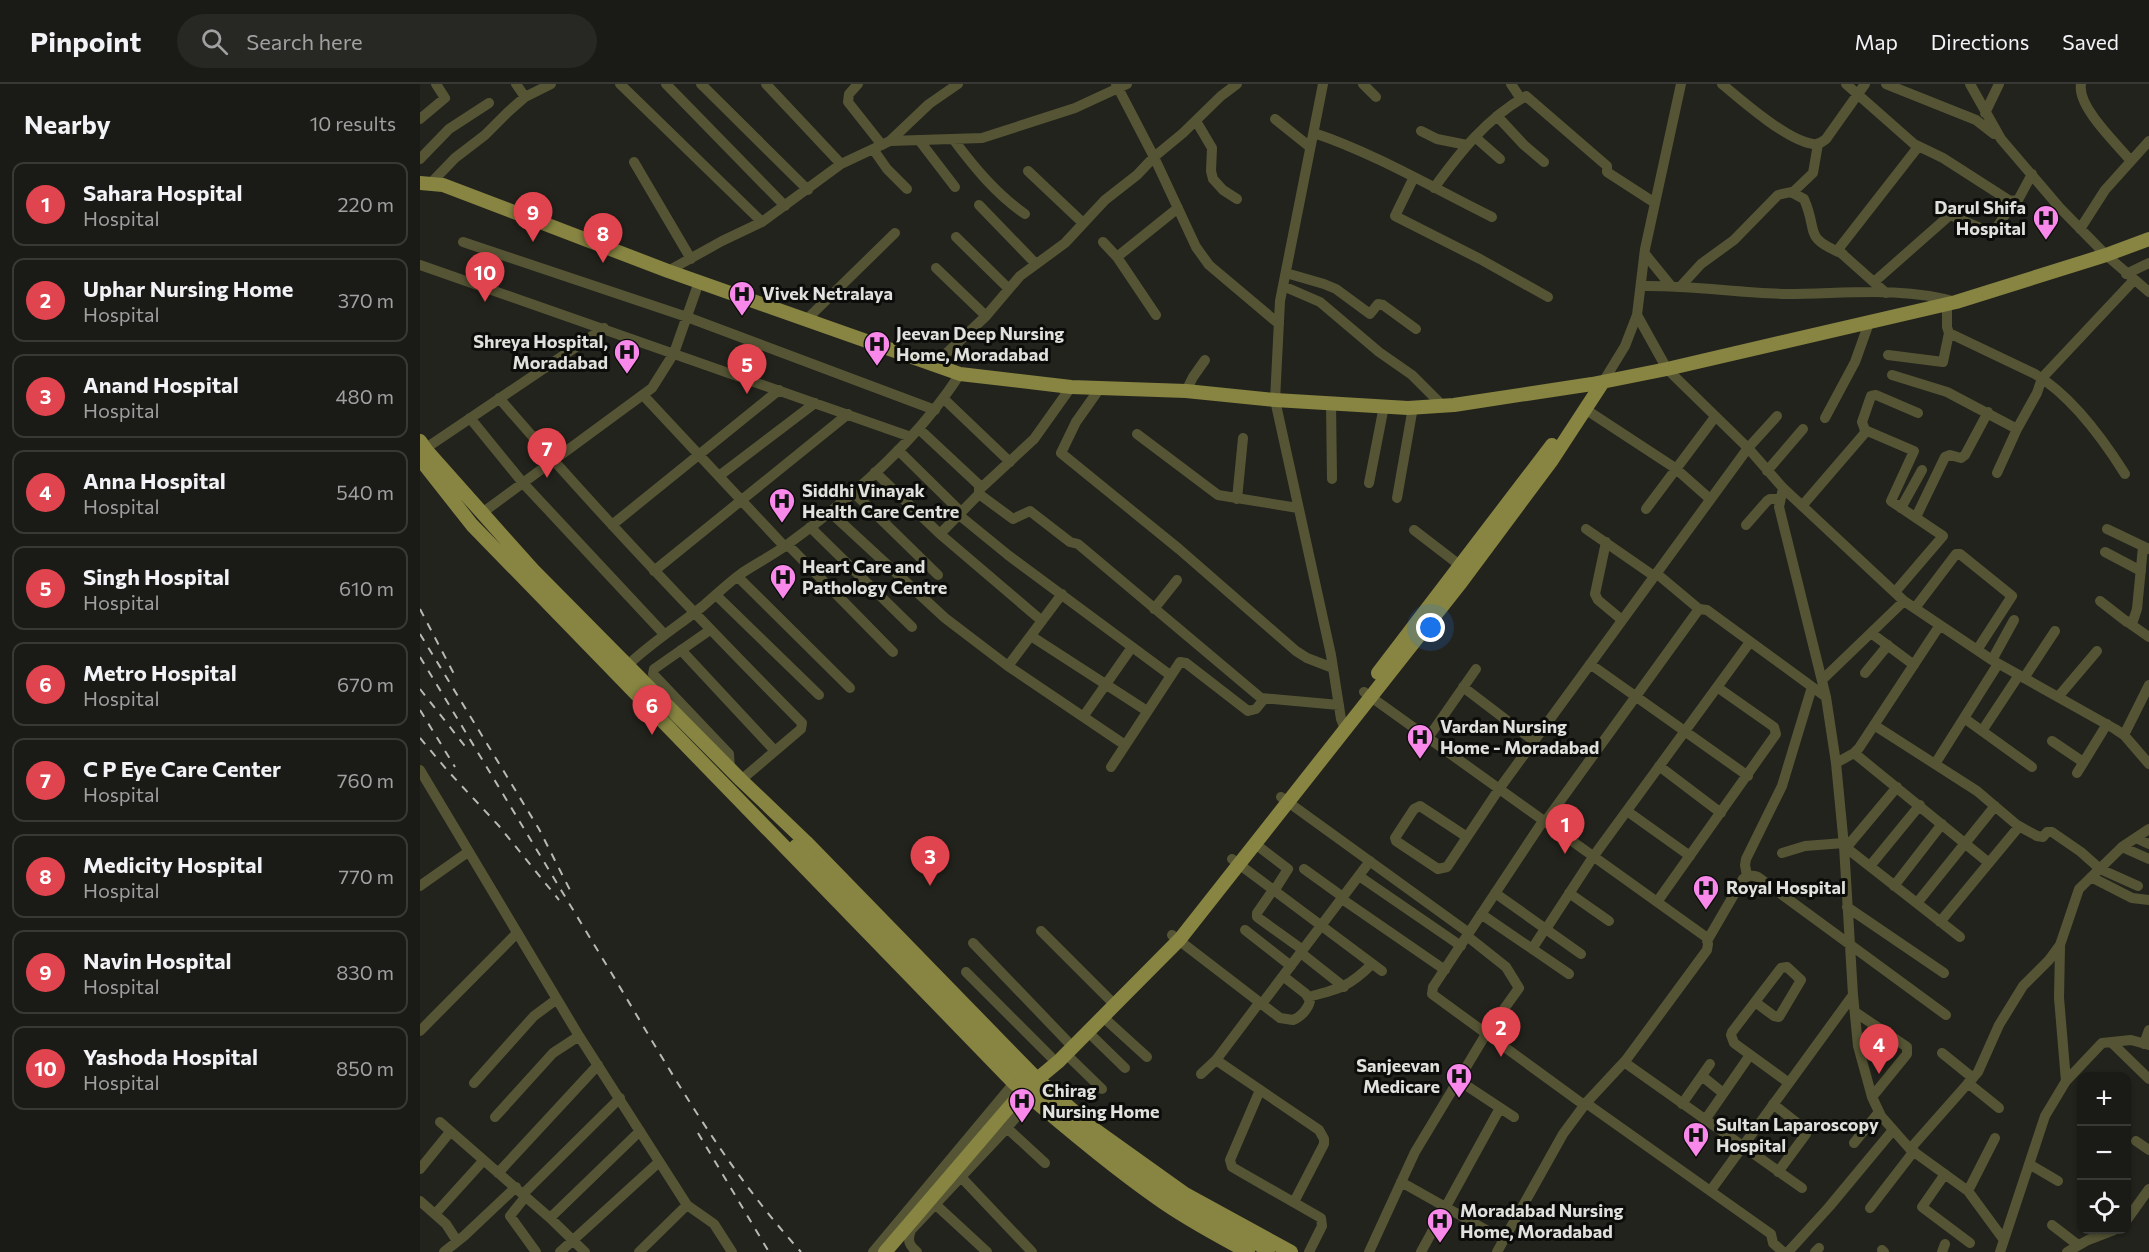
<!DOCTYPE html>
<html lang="en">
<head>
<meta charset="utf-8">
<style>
	:root { --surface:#1a1a16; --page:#272723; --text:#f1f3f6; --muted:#9fa1a1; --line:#383835; --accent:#2563eb }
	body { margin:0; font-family:Commissioner,sans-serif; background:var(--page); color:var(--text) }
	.controls { position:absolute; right:18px; bottom:18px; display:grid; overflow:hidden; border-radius:12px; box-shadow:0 2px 4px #0004 }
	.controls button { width:54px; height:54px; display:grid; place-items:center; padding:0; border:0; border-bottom:2px solid var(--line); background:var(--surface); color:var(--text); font:30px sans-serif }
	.you { position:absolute; left:1011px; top:544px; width:21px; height:21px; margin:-15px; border:4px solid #fff; border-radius:50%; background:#1a73e8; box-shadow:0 0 0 9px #1a73e833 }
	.badge { display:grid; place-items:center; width:39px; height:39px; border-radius:50%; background:var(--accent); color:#fff; font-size:20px; font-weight:700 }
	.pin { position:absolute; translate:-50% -50px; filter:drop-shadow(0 2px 3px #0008) }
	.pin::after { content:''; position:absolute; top:32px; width:21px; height:18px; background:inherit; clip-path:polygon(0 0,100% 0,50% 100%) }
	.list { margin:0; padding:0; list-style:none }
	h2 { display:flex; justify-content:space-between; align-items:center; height:78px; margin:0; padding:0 24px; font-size:26px }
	h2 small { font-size:20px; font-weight:400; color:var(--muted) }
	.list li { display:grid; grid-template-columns:39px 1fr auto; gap:18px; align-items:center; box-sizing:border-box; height:84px; margin:0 12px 12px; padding:0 12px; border:2px solid var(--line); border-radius:12px }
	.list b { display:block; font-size:22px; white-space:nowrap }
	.list p { margin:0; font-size:20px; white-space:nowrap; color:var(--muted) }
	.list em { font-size:20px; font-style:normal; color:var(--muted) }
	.icon { flex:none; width:33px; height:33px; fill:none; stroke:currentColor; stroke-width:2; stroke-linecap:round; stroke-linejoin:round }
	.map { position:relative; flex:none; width:1729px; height:1168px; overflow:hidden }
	header { display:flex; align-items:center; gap:36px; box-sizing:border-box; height:84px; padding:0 30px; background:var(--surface); border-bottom:2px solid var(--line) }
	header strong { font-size:28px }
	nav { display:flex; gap:33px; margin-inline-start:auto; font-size:21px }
	.search { width:420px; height:54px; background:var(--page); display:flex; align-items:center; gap:15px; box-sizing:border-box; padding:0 21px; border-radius:33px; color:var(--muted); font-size:22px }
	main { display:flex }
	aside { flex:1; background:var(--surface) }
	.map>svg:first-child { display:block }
</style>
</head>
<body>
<header>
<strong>Pinpoint</strong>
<div class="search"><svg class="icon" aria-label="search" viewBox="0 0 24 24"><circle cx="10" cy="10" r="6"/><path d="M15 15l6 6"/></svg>Search here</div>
<nav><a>Map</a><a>Directions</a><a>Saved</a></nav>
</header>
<main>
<aside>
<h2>Nearby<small>10 results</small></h2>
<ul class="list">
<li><span class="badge" style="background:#e0444e">1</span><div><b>Sahara Hospital</b><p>Hospital</p></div><em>220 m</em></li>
<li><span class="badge" style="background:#e0444e">2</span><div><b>Uphar Nursing Home</b><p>Hospital</p></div><em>370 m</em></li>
<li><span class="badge" style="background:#e0444e">3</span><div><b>Anand Hospital</b><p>Hospital</p></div><em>480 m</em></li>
<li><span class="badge" style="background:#e0444e">4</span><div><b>Anna Hospital</b><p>Hospital</p></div><em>540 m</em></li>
<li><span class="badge" style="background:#e0444e">5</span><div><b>Singh Hospital</b><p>Hospital</p></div><em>610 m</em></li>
<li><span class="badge" style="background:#e0444e">6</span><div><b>Metro Hospital</b><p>Hospital</p></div><em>670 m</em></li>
<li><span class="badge" style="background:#e0444e">7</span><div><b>C P Eye Care Center</b><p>Hospital</p></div><em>760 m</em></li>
<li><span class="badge" style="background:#e0444e">8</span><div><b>Medicity Hospital</b><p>Hospital</p></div><em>770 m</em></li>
<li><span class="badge" style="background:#e0444e">9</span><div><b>Navin Hospital</b><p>Hospital</p></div><em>830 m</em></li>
<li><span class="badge" style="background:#e0444e">10</span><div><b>Yashoda Hospital</b><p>Hospital</p></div><em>850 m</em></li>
</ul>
</aside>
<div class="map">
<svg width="1729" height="1168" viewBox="0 0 1729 1168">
	<rect width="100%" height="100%" fill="#23231d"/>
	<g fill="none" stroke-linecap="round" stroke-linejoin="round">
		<path stroke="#555535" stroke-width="10" d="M96 0 105 13
			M200 0 342 138
			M246 0 365 122
			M281 0 388 106
			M346 0 421 80
			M438 0 429 10 428 18 462 61
			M696 0 734 73 776 163 789 181 859 240
			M903 0 860 217 855 316 911 571 921 635 925 645
			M943 0 956 13
			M1091 0 1101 15
			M1302 0C1322 17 1368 57 1393 60 1399 61 1402 58 1406 55L1445 0
			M1426 0 1494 60 1523 74 1590 117 1598 116 1612 90
			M1466 0 1556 36 1574 50
			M1550 0 1581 55 1640 124 1686 171 1729 208
			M1661 0C1657 23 1697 60 1711 77
			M1565 29 1579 0
			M1077 32 1104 61 1124 78
			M0 35 25 14 16 0
			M855 35 890 63
			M776 37 792 64 791 87 793 95 803 106 817 115
			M1001 47 1017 55 1047 61
			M894 49C954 69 1015 105 1072 133
			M1055 53 1080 75
			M533 55C554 83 576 110 605 130
			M499 56 535 103
			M470 57 562 54 655 24 707 0
			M453 65 467 85 487 105
			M0 75 29 45 69 19
			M214 78 271 175
			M608 87 663 139
			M994 93 975 132 1060 175 1128 213
			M10 100 35 74 65 51 88 28 105 13 131 0
			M1014 104C1040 68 1067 34 1106 12L1187 82V88L1235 119
			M1372 109 1393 89 1398 60
			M559 121 616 180
			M1660 145 1685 106 1729 57
			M536 153 589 205
			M43 158 267 233 515 326
			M683 158 697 173 736 231
			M1225 170 1251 202
			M697 173 758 124
			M0 181 491 353
			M516 184 566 232
			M248 187 302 157 342 138 421 80 470 57 509 20 538 0
			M866 189 904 200 916 205 950 230 958 220 963 221 996 245
			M1706 190 1729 179
			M1454 198 1530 131 1570 148 1576 145 1593 118
			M863 202 900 218 959 268 992 291 1023 322
			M1221 202C1270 201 1318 209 1367 210 1423 210 1482 202 1536 218
			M1260 203 1281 180 1314 156 1358 111 1371 108 1384 115C1399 149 1382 153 1423 170
			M1466 209 1420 168V163L1498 63
			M1527 220V243L1529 249 1615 290C1650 311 1683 355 1705 390
			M1217 231 1247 285 1328 364 1363 404 1484 517 1572 576 1695 645 1704 651 1729 680
			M387 235 475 149
			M1468 271 1523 278 1529 249
			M514 281 566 232 600 192 645 159 685 116 717 91 734 73 763 49 801 12 817 0
			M1472 291 1527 308 1597 345
			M1183 298 1205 262 1217 231 1225 165 1261 0
			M680 304 656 338 641 369 759 465 876 567 887 574 913 584
			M766 307 773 293 785 276
			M223 311 365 463
			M79 314C176 427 278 534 382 639L381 645 321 696
			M524 315 590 378
			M911 319 912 395
			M1165 325 1255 384 1290 415
			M50 334 103 399 244 550
			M1405 334 1435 278 1449 239
			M499 345 559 401V410L520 450
			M1445 346 1494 367 1471 417 1523 452 1475 508
			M717 350 798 411 878 424
			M478 366 541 428
			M0 368 184 244
			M1347 387 1383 345
			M455 388 520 450 622 537
			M1577 389 1597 345 1617 309 1622 294 1714 196
			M299 392 395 319
			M949 399 964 322
			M1363 404 1359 423 1406 613 1416 679 1424 762 1433 911 1438 962 1452 1013 1461 1032 1490 1065 1548 1107 1584 1156
			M560 405 614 355 651 303
			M433 408 518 491
			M559 410 593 435 610 427 650 458 658 460 841 614 919 621
			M977 414 993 323
			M817 415 823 354
			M1382 422 1444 350 1445 346 1442 338 1451 312 1456 311 1498 329
			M1481 424 1502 386
			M1226 425 1295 333
			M410 428 525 534 588 582 705 661
			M62 429 232 304 254 269 279 198
			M539 431 588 471 750 591
			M1496 433 1525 373 1530 371 1541 374 1545 371 1568 328
			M192 441 359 306
			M1326 441 1347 417 1350 415H1360
			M390 443 492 543
			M1166 445 1234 492
			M1687 445 1729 465
			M994 446 1046 486
			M1186 458 1175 510 1178 516 1202 536
			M368 461 473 568
			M1685 468 1721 487
			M234 487 428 330
			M1236 489 1279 525
			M318 493 430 604
			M296 511 399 611
			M1680 517 1707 538 1713 537 1717 525 1723 463
			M1495 524 1536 470H1540L1592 512 1557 566
			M734 525 757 496
			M1709 539 1729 553
			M290 546 234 585 233 590 309 670 310 685
			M1451 549 1494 581
			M611 552 727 627
			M261 566 355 667
			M1572 576 1594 536
			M1170 580 1328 692
			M208 581C231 559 258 542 283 522 296 511 308 499 322 489 337 479 353 471 368 460 433 413 496 358 540 290
			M588 582 642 510
			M1445 589 1468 561
			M1604 594 1635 547
			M1402 596 1484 517
			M1043 603 1114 657
			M944 608 1286 853 1288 860 1287 866 1206 976 1166 1019 1143 1050 1077 1168
			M1638 613 1677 567
			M663 633 712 563
			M1544 634 1612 683
			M1454 641 1557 707 1597 741V745L1520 838
			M1562 647 1599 591
			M1704 651 1729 601
			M1008 654 1056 585
			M1632 657 1663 678
			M1434 669 1569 779
			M1416 679 1434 669 1439 664 1520 541
			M1515 680 1578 580
			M1239 682 1301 729
			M691 683 760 578 766 579 828 627 836 625 844 615
			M0 686 159 952 267 1121 294 1140 312 1168
			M1657 689 1687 640
			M861 713 1049 849
			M1207 727 1270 772
			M1123 737 1013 903 1012 910 1164 1021
			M1125 738 1279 525 1287 526 1406 613
			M1597 741 1617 752 1623 753 1627 748H1632L1661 768 1680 785 1718 802
			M1047 753 1000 722 994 725 975 754 976 757 1018 785 1027 783 1079 705 1328 364 1357 332
			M1716 754 1729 760
			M834 759 868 785 854 807
			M1424 762 1540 853
			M1702 763 1729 775
			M1426 764 1477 703
			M1362 769 1385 762 1424 759
			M812 775 962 887
			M1450 782 1500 721
			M884 785 923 813
			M939 792 1041 862
			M1327 792 1325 781 1326 775 1362 702 1392 603
			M1671 793 1712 814 1729 816
			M0 802 48 768
			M1474 802 1522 740
			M853 806 837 829V833L883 866
			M1075 809 1161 870
			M1149 809 1189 837
			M922 815 1025 886
			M1237 818 1356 650 1354 643 1297 603
			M1497 819 1575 722
			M1427 823 1524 889
			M1061 830 1149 890
			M1126 845 1173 773 1330 558
			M825 846 871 882
			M621 847 690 916
			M752 851 860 934 873 936C881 933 888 925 890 917L886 910 863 892
			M1287 857 1323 795C1328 791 1332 791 1338 793L1526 931
			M553 859 647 957
			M1640 862 1639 914 1646 997
			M1112 865 1125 845
			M881 869 924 903
			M546 888 631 973
			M888 913C919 905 929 903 952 880
			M1335 918 1354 932 1359 933 1381 896 1367 883 1361 884 1312 948 1311 951 1314 959 1369 999
			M841 921 950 777
			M1435 928 1487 963V970L1452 1013
			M683 933 727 973
			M0 947 97 849
			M668 948 705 984
			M1691 958 1729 995
			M1724 960 1729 946
			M1522 969 1553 994
			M646 970 682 1005
			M796 976 899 1046 904 1055V1060L874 1118
			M1204 978 1382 1104
			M781 990 796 976 839 919
			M1282 992 1303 1009
			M1038 996 1094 1033
			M54 999 114 932 137 915
			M1548 999 1579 1024
			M840 1006 810 1076 812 1083 901 1134 902 1142 889 1168
			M1166 1019 1351 1150 1353 1159 1363 1168
			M1262 1020 1290 980
			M1353 1020 1387 1047 1386 1050 1358 1088
			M75 1033 133 969 159 952
			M1285 1036 1330 971
			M20 1038 130 1134 165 1168
			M587 1044 625 1079
			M1716 1057 1729 1066
			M1434 1059 1459 1028
			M1490 1065 1558 988 1579 941 1603 902 1629 876 1640 861 1659 805 1702 763 1729 745
			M1609 1080 1638 1097
			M0 1085 30 1048
			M78 1089 178 981
			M1525 1090 1502 1123 1550 1159
			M541 1093 612 1168
			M981 1098 1084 1156
			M1291 1106 1433 911
			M1548 1107 1575 1054
			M103 1110 200 1014
			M106 1112 90 1132 116 1168
			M0 1117 26 1140 37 1157
			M515 1120 567 1168
			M1450 1124 1494 1067
			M15 1130 63 1077
			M130 1134 220 1047
			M1706 1137 1729 1105
			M1632 1141 1658 1161
			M1462 1166 1464 1168
			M24 1168 44 1152 96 1103
			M140 1168 239 1078
			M219 1168 267 1121
			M453 1168 594 999
			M497 1168C489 1161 487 1157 491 1146L587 1044 612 1014
			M949 1168 995 1068 1066 950 1099 904 1086 883 1047 852
			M1001 1168 1080 1024
			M1368 1168 1409 1123 1473 1046
			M1395 1168 1399 1164
			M1522 1168 1525 1160
			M1580 1168 1625 1032 1646 997 1682 959 1711 956 1729 961
			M1647 1168 1668 1156 1694 1146"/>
		<path stroke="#878541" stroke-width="14" d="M0 99 23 101 248 187 540 290 651 303 766 307 855 316 988 324 1034 321 1172 300 1247 285 1536 218 1686 171 1729 155
			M0 357 7 367 113 486 321 696 386 758 616 994 674 1045 765 1110 871 1168
			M0 375 52 441 594 999C640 1039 687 1079 737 1114 766 1135 797 1151 828 1168
			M958 589 1132 361
			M465 1168 603 1007 639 977 760 855 1039 501 1132 376 1183 298"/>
		<path stroke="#b8b8b4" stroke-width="2" stroke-dasharray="8 8" stroke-linecap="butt" d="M0 525 35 592
			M0 550 119 745 150 806
			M0 573C65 680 130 788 195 895 252 990 306 1085 381 1168
			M0 605 48 666
			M0 626 35 683
			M0 654 27 686 79 742 139 816
			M278 1049 349 1168"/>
		<path stroke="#878541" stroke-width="14" d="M376 762 606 996 655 1040 759 1114 848 1166"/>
	</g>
	<defs>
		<g id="hospital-pin" transform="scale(1.35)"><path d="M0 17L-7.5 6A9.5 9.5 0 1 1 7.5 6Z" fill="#f888ea" stroke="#0c0c0a"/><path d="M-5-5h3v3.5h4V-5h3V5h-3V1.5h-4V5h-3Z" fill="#111"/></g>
	</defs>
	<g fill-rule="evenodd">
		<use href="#hospital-pin" x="1626" y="134"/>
		<use href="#hospital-pin" x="322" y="210"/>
		<use href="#hospital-pin" x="457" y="260"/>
		<use href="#hospital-pin" x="207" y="268"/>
		<use href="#hospital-pin" x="362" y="417"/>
		<use href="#hospital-pin" x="363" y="493"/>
		<use href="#hospital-pin" x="1000" y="653"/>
		<use href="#hospital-pin" x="1286" y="804"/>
		<use href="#hospital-pin" x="1039" y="992"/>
		<use href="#hospital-pin" x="602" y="1017"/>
		<use href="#hospital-pin" x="1276" y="1051"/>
		<use href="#hospital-pin" x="1020" y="1137"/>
	</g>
	<g text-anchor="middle" stroke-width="6" stroke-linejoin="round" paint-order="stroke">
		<g font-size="18" font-weight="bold" fill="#e0e0dc" stroke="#0c0c0a" text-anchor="start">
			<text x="1606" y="130" text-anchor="end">Darul Shifa<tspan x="1606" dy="21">Hospital</tspan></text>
			<text x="342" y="216">Vivek Netralaya</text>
			<text x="476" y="256">Jeevan Deep Nursing<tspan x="476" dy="21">Home, Moradabad</tspan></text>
			<text x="188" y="264" text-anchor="end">Shreya Hospital,<tspan x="188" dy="21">Moradabad</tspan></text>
			<text x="382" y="413">Siddhi Vinayak<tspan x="382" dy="21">Health Care Centre</tspan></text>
			<text x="382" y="489">Heart Care and<tspan x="382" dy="21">Pathology Centre</tspan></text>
			<text x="1020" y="649">Vardan Nursing<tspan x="1020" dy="21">Home - Moradabad</tspan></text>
			<text x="1306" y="810">Royal Hospital</text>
			<text x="1020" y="988" text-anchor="end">Sanjeevan<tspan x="1020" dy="21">Medicare</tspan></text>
			<text x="622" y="1013">Chirag<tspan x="622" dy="21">Nursing Home</tspan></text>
			<text x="1296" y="1047">Sultan Laparoscopy<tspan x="1296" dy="21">Hospital</tspan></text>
			<text x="1040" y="1133">Moradabad Nursing<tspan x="1040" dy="21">Home, Moradabad</tspan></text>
		</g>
	</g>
</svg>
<div class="controls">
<button>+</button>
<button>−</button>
<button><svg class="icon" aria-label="locate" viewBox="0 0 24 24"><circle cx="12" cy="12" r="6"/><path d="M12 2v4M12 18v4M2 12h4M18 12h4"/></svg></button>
</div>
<div class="you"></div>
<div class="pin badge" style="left:1145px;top:770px;background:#e0444e">1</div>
<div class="pin badge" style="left:1081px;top:973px;background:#e0444e">2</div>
<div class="pin badge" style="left:510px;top:802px;background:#e0444e">3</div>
<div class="pin badge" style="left:1459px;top:990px;background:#e0444e">4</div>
<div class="pin badge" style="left:327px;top:310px;background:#e0444e">5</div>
<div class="pin badge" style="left:232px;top:651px;background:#e0444e">6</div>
<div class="pin badge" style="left:127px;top:394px;background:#e0444e">7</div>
<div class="pin badge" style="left:183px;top:179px;background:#e0444e">8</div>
<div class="pin badge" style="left:113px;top:158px;background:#e0444e">9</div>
<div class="pin badge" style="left:65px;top:218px;background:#e0444e">10</div>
</div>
</main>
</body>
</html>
